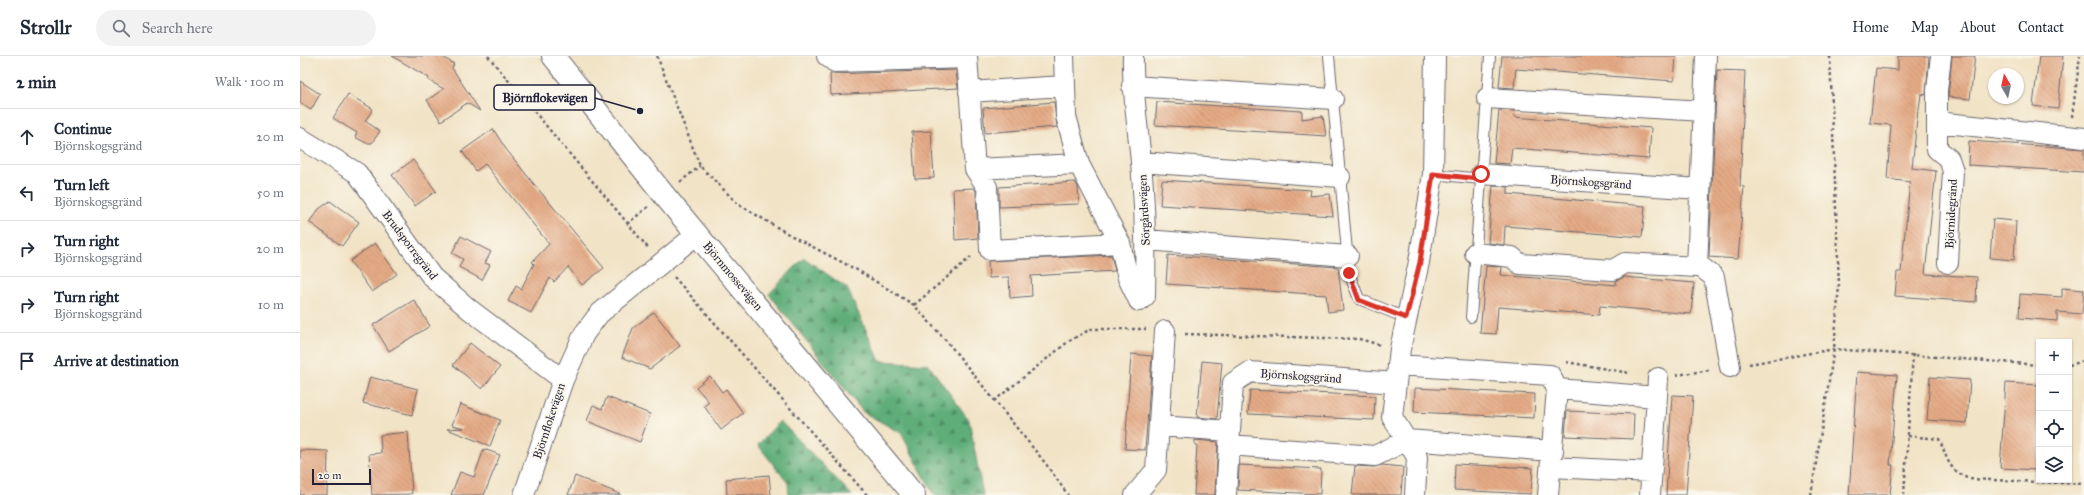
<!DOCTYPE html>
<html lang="en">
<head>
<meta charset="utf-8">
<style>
	:root { --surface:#fff; --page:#f2f2f3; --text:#1f2937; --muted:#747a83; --line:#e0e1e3 }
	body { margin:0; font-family:"IM FELL Great Primer",serif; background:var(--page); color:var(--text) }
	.controls { position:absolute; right:12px; bottom:12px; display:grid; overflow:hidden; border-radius:0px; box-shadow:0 1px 3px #0004 }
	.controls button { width:36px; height:36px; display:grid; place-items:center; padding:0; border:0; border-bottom:1px solid var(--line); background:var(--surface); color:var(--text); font:20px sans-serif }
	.compass { position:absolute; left:1688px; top:12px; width:36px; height:36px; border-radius:50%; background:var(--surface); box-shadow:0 1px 3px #0004; rotate:351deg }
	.scale { position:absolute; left:12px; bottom:10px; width:59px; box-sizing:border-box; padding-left:4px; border:2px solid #22223b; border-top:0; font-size:11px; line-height:14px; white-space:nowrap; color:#22223b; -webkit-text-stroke:3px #fbf7ec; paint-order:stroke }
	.stop { position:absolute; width:12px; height:12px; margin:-9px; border:3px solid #d93025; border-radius:50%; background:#fff }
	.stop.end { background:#d93025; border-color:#fff; box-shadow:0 1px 4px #0008 }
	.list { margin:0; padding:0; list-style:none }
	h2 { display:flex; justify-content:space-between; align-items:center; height:52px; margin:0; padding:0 16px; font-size:17px }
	h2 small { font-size:13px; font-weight:400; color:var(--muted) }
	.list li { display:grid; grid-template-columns:26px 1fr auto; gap:12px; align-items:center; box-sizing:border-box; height:56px; padding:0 16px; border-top:1px solid var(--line) }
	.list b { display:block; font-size:15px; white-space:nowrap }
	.list p { margin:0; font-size:13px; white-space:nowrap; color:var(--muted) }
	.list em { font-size:13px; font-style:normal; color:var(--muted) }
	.icon { flex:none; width:22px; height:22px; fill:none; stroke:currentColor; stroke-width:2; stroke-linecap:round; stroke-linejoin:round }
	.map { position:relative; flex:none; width:1784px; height:439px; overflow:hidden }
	header { display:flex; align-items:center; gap:24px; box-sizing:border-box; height:56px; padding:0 20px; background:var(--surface); border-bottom:1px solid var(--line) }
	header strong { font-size:19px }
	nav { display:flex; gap:22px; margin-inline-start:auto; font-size:14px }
	.search { width:280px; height:36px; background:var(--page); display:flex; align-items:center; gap:10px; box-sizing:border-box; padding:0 14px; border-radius:22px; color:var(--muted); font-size:15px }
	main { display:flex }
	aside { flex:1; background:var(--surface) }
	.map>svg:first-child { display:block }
</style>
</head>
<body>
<header>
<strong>Strollr</strong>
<div class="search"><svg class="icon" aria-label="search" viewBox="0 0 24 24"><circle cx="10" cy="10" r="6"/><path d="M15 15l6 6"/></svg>Search here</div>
<nav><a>Home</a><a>Map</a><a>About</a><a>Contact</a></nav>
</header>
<main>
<aside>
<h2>2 min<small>Walk · 100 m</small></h2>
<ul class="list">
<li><svg class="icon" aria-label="ahead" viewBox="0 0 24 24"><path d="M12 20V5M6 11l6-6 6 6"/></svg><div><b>Continue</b><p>Björnskogsgränd</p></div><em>20 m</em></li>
<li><svg class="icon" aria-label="left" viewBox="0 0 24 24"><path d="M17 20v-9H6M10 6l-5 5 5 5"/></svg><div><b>Turn left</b><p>Björnskogsgränd</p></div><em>50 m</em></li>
<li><svg class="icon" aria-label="right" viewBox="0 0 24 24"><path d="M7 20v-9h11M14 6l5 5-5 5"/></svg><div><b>Turn right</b><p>Björnskogsgränd</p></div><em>20 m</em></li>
<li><svg class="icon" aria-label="right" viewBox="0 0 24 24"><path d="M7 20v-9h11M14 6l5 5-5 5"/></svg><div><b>Turn right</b><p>Björnskogsgränd</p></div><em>10 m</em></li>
<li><svg class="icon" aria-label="arrive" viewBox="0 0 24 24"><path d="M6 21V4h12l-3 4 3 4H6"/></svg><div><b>Arrive at destination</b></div></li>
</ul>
</aside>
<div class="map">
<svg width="1784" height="439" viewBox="0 0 1784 439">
	<defs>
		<pattern id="forest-firs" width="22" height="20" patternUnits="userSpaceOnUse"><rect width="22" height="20" fill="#5fae79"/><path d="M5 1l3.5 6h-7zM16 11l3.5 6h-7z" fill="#4e8d64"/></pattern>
		<pattern id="building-back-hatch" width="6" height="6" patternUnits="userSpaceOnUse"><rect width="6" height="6" fill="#e4aa85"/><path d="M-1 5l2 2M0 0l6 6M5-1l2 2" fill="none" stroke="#c39274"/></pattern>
	</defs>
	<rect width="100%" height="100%" fill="#fbf7ec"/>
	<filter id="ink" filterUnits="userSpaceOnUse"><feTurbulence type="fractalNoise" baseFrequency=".025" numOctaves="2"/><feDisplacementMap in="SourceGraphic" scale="8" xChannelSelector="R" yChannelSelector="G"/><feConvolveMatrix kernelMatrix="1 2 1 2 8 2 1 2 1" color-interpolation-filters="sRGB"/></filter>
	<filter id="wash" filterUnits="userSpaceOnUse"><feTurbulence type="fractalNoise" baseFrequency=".012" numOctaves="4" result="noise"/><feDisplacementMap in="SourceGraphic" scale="16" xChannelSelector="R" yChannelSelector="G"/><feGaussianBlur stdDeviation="0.9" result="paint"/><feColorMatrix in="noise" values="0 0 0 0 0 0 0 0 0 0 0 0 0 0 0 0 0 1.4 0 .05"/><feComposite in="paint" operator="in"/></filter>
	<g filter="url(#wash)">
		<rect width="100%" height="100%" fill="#f1e3c6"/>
		<path fill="url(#forest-firs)" stroke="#40685a" d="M504 202 547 232 580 305 628 308 669 364 683 439H634L601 377 563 356 469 238Z
			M480 365 552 439H489L488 427 458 389Z"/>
		<g id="blocks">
			<path fill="url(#building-back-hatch)" d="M92 0H141L154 8 152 12 180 55 167 47 141 65 127 44 144 33 128 24 129 22Z
				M1202 0H1376L1374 25 1216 13 1214 32 1199 31Z
				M1598 0H1629L1626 39 1621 38 1619 54H1618L1612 112 1636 115 1625 218 1677 221 1676 246 1595 240 1597 216H1601L1610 126 1587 123 1591 69 1570 67 1576 12 1598 14Z
				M1652 0H1675L1670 43 1648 41Z
				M1739 0H1763L1758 53 1733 50Z
				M656 14 658 32 531 39 530 18Z
				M1417 14 1445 15 1440 130 1444 131 1438 203 1409 201Z
				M0 25 20 38 11 54 0 47Z
				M48 38 73 53 65 65 80 75 72 87H66L55 81 57 77 33 62Z
				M754 46 757 71 685 77 683 52Z
				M857 46 1002 55V63L1023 60 1026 80 855 69Z
				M1199 54 1215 55 1214 61 1351 72 1349 103 1212 92 1210 108 1194 107Z
				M193 73 206 93 229 122 304 212 282 229 268 211 254 226 250 222 231 257 208 245 216 230 221 233 234 208 232 206 249 188 185 108 176 115 162 95Z
				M631 75 634 122 615 123 612 76Z
				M1669 85 1784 93V116L1668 109Z
				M113 104 136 135 115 150 92 119Z
				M862 124 1011 134 1010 140 1030 138 1033 160 860 149Z
				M775 126 778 131 779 148 699 151V131Z
				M1193 130 1208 131V138L1345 150 1342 181 1205 170 1204 189 1188 187Z
				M674 132 676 135 678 182 655 184 653 133Z
				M30 145 59 166 42 190 9 166 19 153Z
				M1693 163 1716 165 1714 204 1690 202Z
				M161 180 191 196 185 207 190 209 182 224 159 211 163 203 152 197Z
				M75 187 97 218 72 236 50 205Z
				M811 199 815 215 731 220 732 240 710 242 709 221 689 222 688 205Z
				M868 199 1038 211 1043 254 1028 256 1026 239 866 228Z
				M1186 210 1202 211 1201 219 1316 229V225L1324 221 1394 227 1391 258 1300 250 1299 259 1198 251 1196 278 1180 277Z
				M1762 232 1784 234 1782 258 1757 256V265L1719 262 1720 238 1762 241Z
				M114 244 130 270 89 295 73 269Z
				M354 256 380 290 350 313 322 301 333 272Z
				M170 287 200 311 182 333 153 309Z
				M831 298 852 300 845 394 825 393Z
				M902 305 922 307 917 363 897 361Z
				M1557 316 1597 319 1590 409H1593L1590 439H1549Z
				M410 320 422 336 426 333 443 357 421 374 404 350 409 346 396 331Z
				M70 321 118 333 112 359 63 347Z
				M1630 321 1670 324 1667 367 1627 364Z
				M1706 327 1739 329 1738 414 1700 412Z
				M1115 332 1235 338 1234 362 1114 356Z
				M950 334 1075 340 1074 364 948 358Z
				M1372 339 1393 340 1386 439H1366Z
				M307 341 350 358 340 386 287 365 293 349 302 353Z
				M160 348 200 364 190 390 147 373 164 372 152 369Z
				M1267 355 1334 358 1333 383 1265 380Z
				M108 376 112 438 72 439 69 398 81 397 80 379Z
				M895 384 918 386 915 439H894L897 389H895Z
				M184 393 200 399 184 439H151L160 416 174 421Z
				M0 394 28 395 27 439H0Z
				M1155 408 1233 412 1231 438 1154 434Z
				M939 409 1021 413 1020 438 938 434Z
				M1082 409 1103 411 1101 439H1052L1055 410 1074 411Z
				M469 419 471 439H427L426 423Z
				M275 420 320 438V439H268Z"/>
		</g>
	</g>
	<g filter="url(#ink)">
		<use href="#blocks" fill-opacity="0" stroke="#6a666c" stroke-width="1"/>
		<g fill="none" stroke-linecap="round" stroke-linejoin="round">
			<g stroke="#6a666c" stroke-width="12">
				<path id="service" d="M1029 0 1049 217 1059 243 1106 262
					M1133 118 1181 123
					M1171 261 1190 0"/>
			</g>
			<g stroke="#6a666c" stroke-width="22">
				<path id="minor" d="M527 0 535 6 667 2
					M667 0 675 113 687 131 690 194 820 187
					M764 0 766 60 779 108 820 187 828 222 839 245 845 240C846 195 845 151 841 106 838 71 832 36 833 0
					M832 30 1033 43
					M669 36 764 30
					M1187 42 1404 55
					M1637 66V34L1641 0
					M0 82 57 117 132 221 169 253 263 324
					M841 106 1040 121
					M675 113 779 108
					M1181 118 1400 133
					M846 184 1048 200
					M1175 197 1212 201 1220 208 1313 214 1325 207 1397 211H1401L1414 221 1430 311
					M1648 207 1653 115 1649 103 1637 93V66L1784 82
					M1397 211 1406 0
					M1098 309 1250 319 1257 333 1248 439
					M1257 333 1357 341 1350 439
					M1357 341 1358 322
					M859 370 930 375
					M929 389 1075 400 1107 384 1253 395
					M1251 411 1351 416
					M224 439 263 324 284 278 299 258 397 178
					M835 439 856 414 865 275
					M926 439 933 327 950 316 1096 327
					M1115 439 1117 401 1092 361 1100 293 1119 206 1133 118 1135 0"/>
			</g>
			<g stroke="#6a666c" stroke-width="24">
				<path id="tertiary" d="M253 0 364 139 614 439"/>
			</g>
			<path stroke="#6a666c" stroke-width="2.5" stroke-dasharray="3 3" stroke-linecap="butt" d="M188 0 349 193
				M357 0 400 110 438 148 490 179 557 214 614 249 649 288 746 408 768 439
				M1772 61 1780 0
				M380 126 400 110
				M327 168 348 151
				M374 221 567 439
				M614 249 671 201
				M885 278 1059 283 1081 289
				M1266 306 1330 317
				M1449 308 1534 293 1739 309
				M1769 309 1784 305
				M1376 319 1411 314
				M694 345 769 285 791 273H846
				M1608 380 1639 383C1648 403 1648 415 1670 423L1784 428
				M1511 439 1534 293 1539 229 1530 0
				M1604 439 1613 298"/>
			<use href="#service" stroke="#fff" stroke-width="10"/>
			<use href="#minor" stroke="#fff" stroke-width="20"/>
			<use href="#tertiary" stroke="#fff" stroke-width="22"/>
		</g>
	</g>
	<g fill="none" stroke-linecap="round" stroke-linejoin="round" filter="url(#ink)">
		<path stroke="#d93025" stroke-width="5" d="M1049 217 1059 244 1106 262 1120 206 1133 118 1181 123V118"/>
	</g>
	<g text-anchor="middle" stroke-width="3.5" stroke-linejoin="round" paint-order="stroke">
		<g font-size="12" fill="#22223b" stroke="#fbf7ec">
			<text transform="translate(1291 126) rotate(4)" y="4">Björnskogsgränd</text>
			<text transform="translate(844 154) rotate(-93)" y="4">Sörgårdsvägen</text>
			<text transform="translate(1651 158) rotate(-87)" y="4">Björnidegränd</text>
			<text transform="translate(110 189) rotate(53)" y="4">Brudsporregränd</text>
			<text transform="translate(433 220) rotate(50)" y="4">Björnmossevägen</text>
			<text transform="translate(1001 320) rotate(4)" y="4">Björnskogsgränd</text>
			<text transform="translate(249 365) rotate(-72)" y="4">Björnflokevägen</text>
		</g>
	</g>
	<path fill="none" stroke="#22223b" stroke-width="1.5" d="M340 55L295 42"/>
	<circle fill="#22223b" stroke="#fbf7ec" stroke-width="1.5" cx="340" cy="55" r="4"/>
	<rect fill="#fbf7ec" stroke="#22223b" stroke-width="1.5" x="194" y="29" width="101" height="25" rx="4"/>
	<g font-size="13" text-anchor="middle" font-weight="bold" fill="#22223b">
		<text x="245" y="46">Björnflokevägen</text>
	</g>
</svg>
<div class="controls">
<button>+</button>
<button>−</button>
<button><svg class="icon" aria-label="locate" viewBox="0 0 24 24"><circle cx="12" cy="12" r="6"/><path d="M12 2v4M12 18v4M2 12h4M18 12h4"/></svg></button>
<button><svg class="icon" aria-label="layers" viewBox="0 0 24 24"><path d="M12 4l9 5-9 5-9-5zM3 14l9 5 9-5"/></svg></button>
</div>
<svg class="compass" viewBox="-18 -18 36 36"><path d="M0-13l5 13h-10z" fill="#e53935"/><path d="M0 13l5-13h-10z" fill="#747a83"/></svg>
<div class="scale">20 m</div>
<div class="stop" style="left:1181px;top:118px"></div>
<div class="stop end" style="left:1049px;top:217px"></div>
</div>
</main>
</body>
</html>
